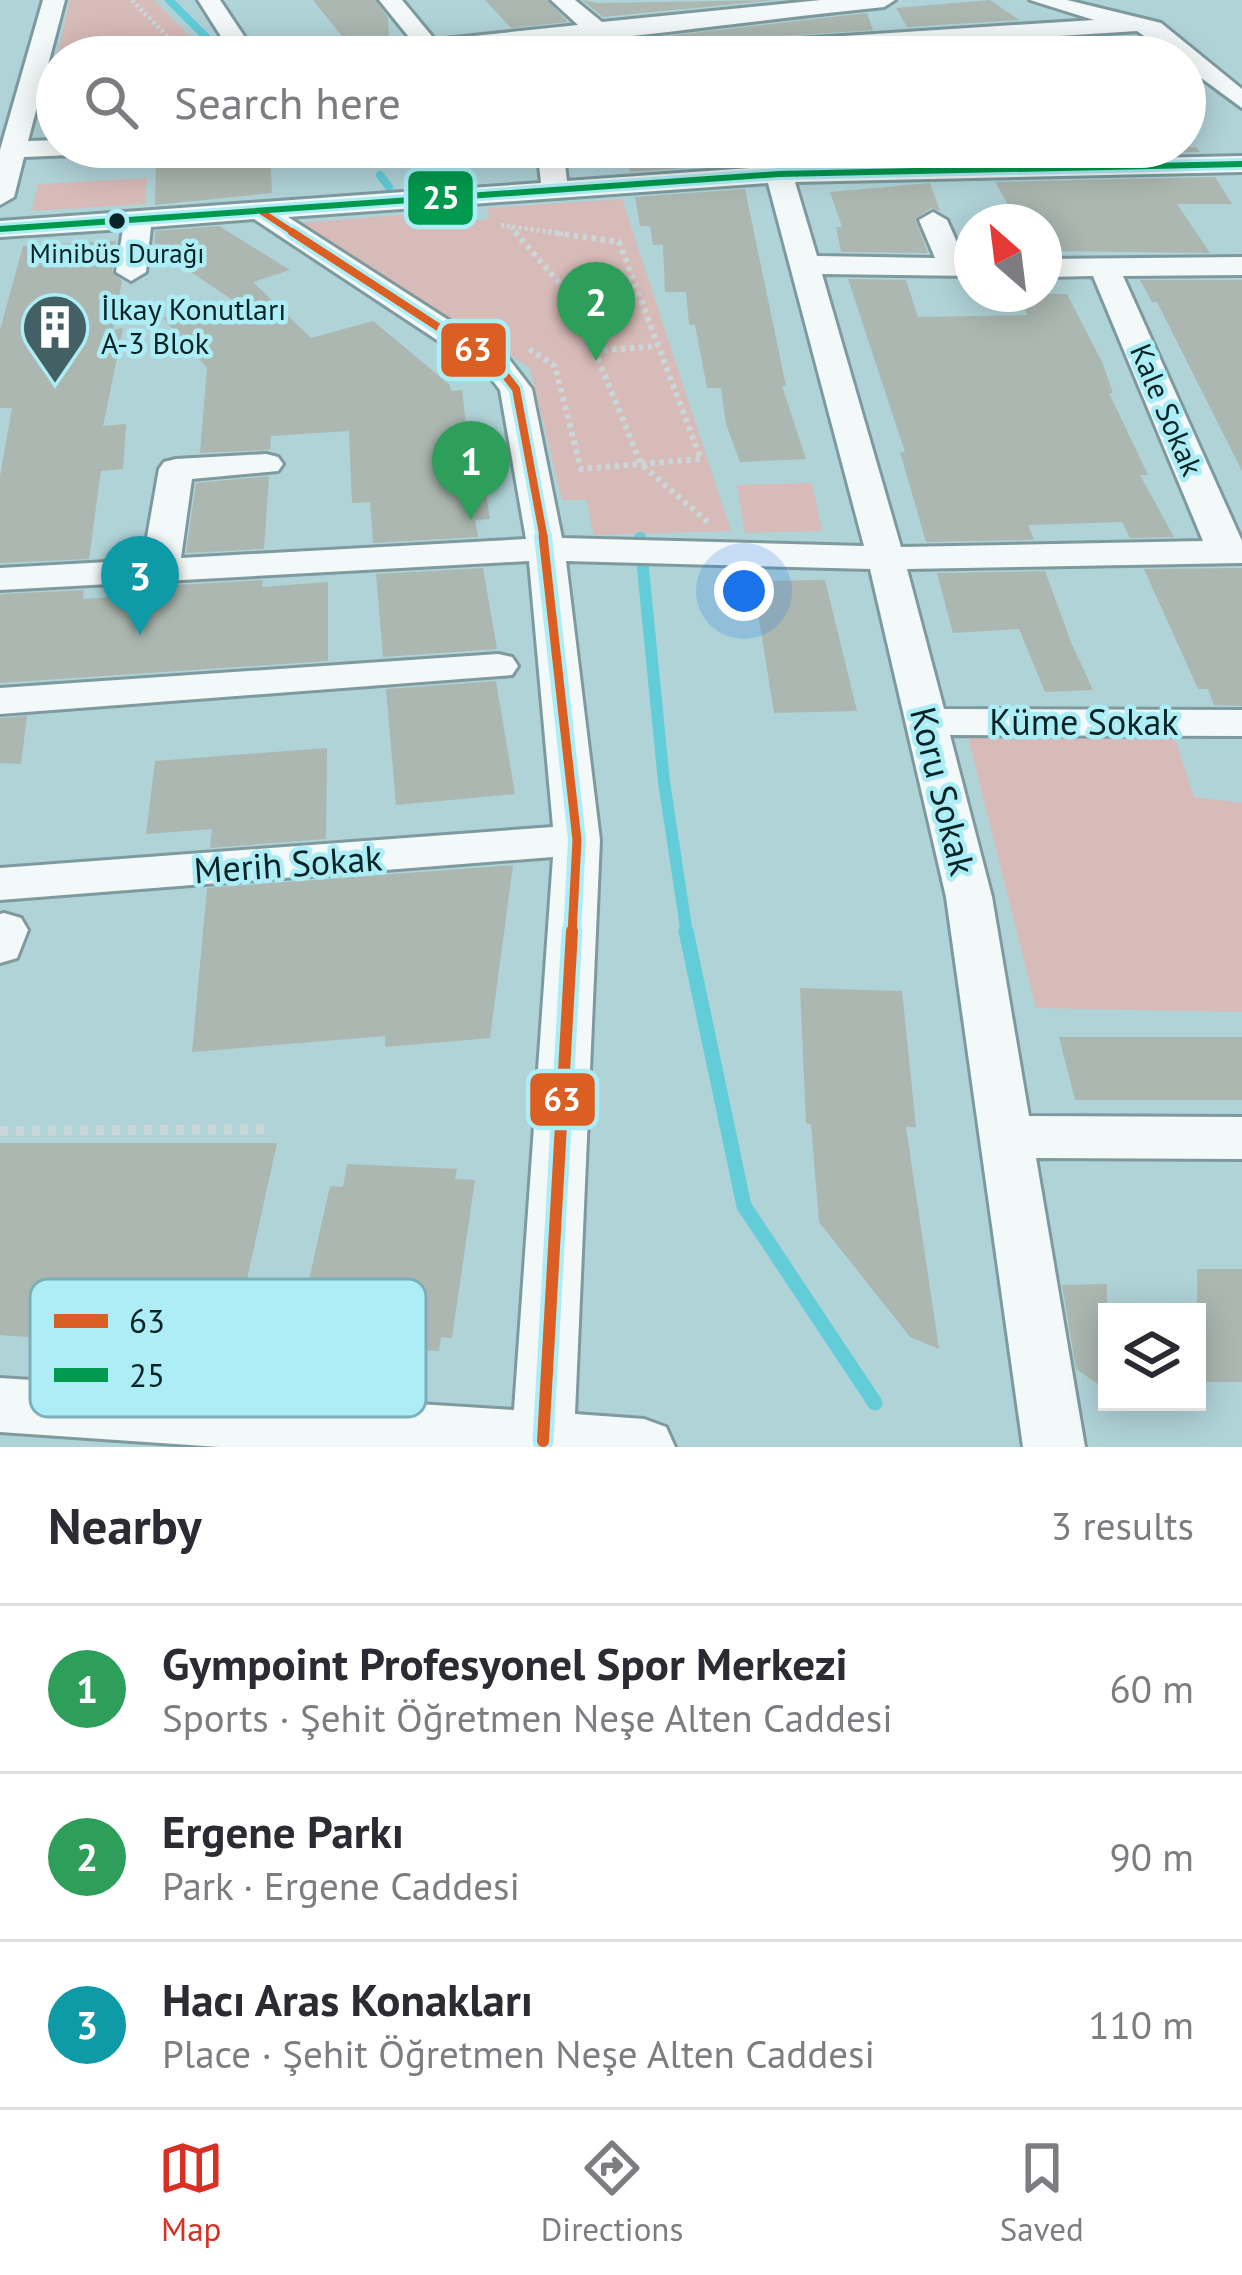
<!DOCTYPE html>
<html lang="en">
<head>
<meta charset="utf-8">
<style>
	:root { --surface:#fff; --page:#f2f2f3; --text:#2b2b33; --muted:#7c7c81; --line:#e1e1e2; --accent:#d93025 }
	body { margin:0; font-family:"PT Sans",sans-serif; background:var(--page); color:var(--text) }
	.controls { position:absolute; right:36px; bottom:36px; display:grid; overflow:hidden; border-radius:0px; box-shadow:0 6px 30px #0003 }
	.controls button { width:108px; height:108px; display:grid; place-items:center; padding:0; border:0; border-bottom:3px solid var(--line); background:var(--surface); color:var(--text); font:60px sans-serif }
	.compass { position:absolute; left:954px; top:204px; width:108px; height:108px; border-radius:50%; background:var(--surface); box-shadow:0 6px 30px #0003; rotate:332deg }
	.you { position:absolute; left:744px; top:591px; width:42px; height:42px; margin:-30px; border:9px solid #fff; border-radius:50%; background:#1a73e8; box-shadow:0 0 0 18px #1a73e833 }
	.badge { display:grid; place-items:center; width:78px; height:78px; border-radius:50%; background:var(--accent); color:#fff; font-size:39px; font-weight:700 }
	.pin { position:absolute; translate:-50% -99px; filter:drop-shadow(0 3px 6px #0008) }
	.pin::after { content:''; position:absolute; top:63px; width:42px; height:36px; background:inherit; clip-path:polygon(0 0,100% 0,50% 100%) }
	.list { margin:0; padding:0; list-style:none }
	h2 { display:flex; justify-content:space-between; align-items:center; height:156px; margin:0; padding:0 48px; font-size:51px }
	h2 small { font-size:39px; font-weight:400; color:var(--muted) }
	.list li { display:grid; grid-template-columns:78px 1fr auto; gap:36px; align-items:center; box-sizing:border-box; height:168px; padding:0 48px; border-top:3px solid var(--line) }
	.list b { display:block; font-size:45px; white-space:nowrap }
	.list p { margin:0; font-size:39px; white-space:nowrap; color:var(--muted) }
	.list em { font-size:39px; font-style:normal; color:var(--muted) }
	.icon { flex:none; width:66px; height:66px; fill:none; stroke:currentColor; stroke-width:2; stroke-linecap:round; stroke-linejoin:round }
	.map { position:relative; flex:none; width:1242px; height:1447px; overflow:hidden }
	.search { position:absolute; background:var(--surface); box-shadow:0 6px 30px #0003; left:36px; right:36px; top:36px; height:132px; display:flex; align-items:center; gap:30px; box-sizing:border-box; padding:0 42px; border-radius:66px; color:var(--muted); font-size:45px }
	.sheet { height:660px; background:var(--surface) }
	nav { display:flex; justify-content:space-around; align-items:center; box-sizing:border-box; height:168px; border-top:3px solid var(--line); background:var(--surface); font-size:33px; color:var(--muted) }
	nav a { display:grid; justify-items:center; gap:6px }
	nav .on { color:var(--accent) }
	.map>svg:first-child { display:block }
</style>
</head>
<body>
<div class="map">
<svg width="1242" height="1447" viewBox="0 0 1242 1447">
	<rect width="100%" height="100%" fill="#b0d3d8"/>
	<path fill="#d7bbb8" d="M70 0H154L211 57H57V89L50 88Z
		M147 178 145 204 32 211 38 184Z
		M622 199 731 531 594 535 586 500H562L530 368 299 223 451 211 454 222 489 219 487 208Z
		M812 483 822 531 745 533 737 485Z
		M967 733 1174 736 1194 797 1242 803V1012L1036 1008Z"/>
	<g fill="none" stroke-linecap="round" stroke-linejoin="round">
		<path stroke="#62cdd9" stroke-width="8" d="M169 0 226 57
			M380 175 389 187"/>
		<path stroke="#62cdd9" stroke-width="12" d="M640 538 664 782 687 934"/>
		<path stroke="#62cdd9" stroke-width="15" d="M686 931 744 1206 875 1403"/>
	</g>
	<path fill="#abb7b0" d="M313 0H375L388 18 389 40 348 44Z
		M485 0H547L568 22 511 28Z
		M582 0 597 3 776 0 603 17Z
		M990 0 1019 20 907 27 896 8Z
		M867 13 873 30 749 38 733 48H721L723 57 572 56 570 47Z
		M1048 41 1070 57H924L920 50Z
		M626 147H739L741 164 630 172Z
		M1006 147H1196L1200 152 1020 156Z
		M270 150 272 193 155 205 156 157Z
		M1215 177 1232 204H1177L1210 253 1044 251V222H1018L995 182Z
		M930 183 940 211 931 208 915 219 928 253 841 252 836 227H842L830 192Z
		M745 189 786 386H782L806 459 740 462 726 424 721 388H707L695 325H689L686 292H665L663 245H653L650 226H640L635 197Z
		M219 226 290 270 253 282 311 338 373 321 450 385 451 391 462 390 471 467 482 466 490 519 475 520 478 537 373 543 370 502 352 503 349 431 271 436 270 450 200 453 207 368 163 318 234 301 154 247 155 235V231Z
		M116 241 112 271 122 281 113 330 123 328 103 426 126 424 123 469 101 471 89 559 0 563V476L12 408H0V330L23 246Z
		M848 279 906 280 918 317 1027 315 1017 294H1067L1102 362 1113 393H1109L1148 475H1140L1174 537 1130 538 1122 522 1028 525 1034 540 926 542 900 452H905Z
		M1140 280H1242V471L1157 302H1152Z
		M269 476 264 549 186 553 196 483Z
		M483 568 497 649 383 657 376 574Z
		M1242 568V706L1214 705 1208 689H1198L1144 569Z
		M1045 571 1071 642 1093 690 1045 692 1019 629 953 633 937 573Z
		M263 580 262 587 328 582V661L0 683V594L84 590 83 599 175 592 176 585Z
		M825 580 857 711 774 713 753 581Z
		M496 681 515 794 396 805 386 689Z
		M27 716 21 764 0 763V718Z
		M327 748 326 839 210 848 212 829 146 834 155 761Z
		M513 865 490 1038 385 1047V1036L192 1052 207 888Z
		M800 988 902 991 916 1127H906L939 1349 910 1337 819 1222 811 1124 806 1123Z
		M1059 1037H1242V1100H1075Z
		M0 1143H277L231 1352 0 1335Z
		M347 1164 457 1169 455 1179 475 1180 452 1338 441 1337 439 1351 310 1345 315 1321 300 1320 330 1186 343 1187Z
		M1197 1269H1242V1382H1197Z
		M1107 1284V1390L1076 1369 1062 1285Z"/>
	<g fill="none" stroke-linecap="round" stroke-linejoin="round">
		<g stroke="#7e9a9e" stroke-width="6">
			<path id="minor" d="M43 0H65L28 141 57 140V147H85L72 155 24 157 14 197 0 205V150Z
				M198 0H220L258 57H234Z
				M379 0H402L435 40 578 25 551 0H575L602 22 821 0H895L884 7C698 26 510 57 322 57L334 50 413 42Z
				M1030 0H1067L1161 23 1242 89V108L1185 66V57H1174L1137 31 749 56 737 49 749 42 1094 20Z
				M416 147H442L457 189 541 183 537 147H563L567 181 764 167 759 147H785L790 166 1242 156V172L795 182 817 256 935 258 919 220 933 212 947 220 964 258H972V276L822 274 901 547 1203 541 1093 276 1044 277V259L1242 257V275L1123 276 1242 541V563L907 569 944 709 1242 710V736L950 735 992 897 1029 1116 1242 1117V1159L1036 1158 1085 1447H1023L946 897 870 569 566 561 600 840 575 1414 644 1419 666 1427 675 1447H219L0 1432V1378L514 1410 553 857 0 900V868L553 827 529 561 0 590V568L143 560 159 469 164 462 176 459 266 454 278 457 283 464 278 471 192 479 181 558 526 539 500 390 487 373 254 219 151 227 146 272 131 281 116 272 123 229 0 237V221L431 190ZM768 183 864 546 562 538 532 389 509 359 288 217Z
				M498 654 512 657 518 666 512 675 0 714V688Z
				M4 913 21 918 28 930 17 958 0 963V914Z"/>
		</g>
		<path stroke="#cad6d7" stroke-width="4.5" stroke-dasharray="3 3" stroke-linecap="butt" d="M132 0 187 57
			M501 225 570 235
			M511 227 518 235"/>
		<path stroke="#cad6d7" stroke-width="6" stroke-dasharray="4.5 4.5" stroke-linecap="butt" d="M515 232 574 300 641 464 709 523
			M616 282H634
			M619 292 638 291
			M574 300 590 299
			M529 349 555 366 581 469 701 459 619 242 549 232
			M594 351 658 346"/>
		<path stroke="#cad6d7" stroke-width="10" stroke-dasharray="8 8" stroke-linecap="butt" d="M0 1131 269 1129"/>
		<use href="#minor" fill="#f3f8f9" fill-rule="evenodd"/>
		<g stroke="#adedf6" stroke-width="12">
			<path id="bus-1-far3" d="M262 212 297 235"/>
		</g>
		<g stroke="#adedf6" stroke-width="15">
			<path id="bus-1-far2" d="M292 232 498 366 516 389 544 539"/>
		</g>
		<g stroke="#adedf6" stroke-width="18">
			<path id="bus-1-far1" d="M543 536 577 840 572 934"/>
		</g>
		<g stroke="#adedf6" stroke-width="21">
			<path id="bus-1" d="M543 1441 572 931"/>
		</g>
		<g stroke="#adedf6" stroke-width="12">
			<path id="bus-2" d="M0 229 779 174 1242 164"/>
		</g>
		<use href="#bus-1-far3" stroke="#db5e22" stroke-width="6"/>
		<use href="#bus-1-far2" stroke="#db5e22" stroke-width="8"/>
		<use href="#bus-1-far1" stroke="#db5e22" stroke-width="9"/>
		<use href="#bus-1" stroke="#db5e22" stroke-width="12"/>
		<use href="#bus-2" stroke="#01994d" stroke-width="6"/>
	</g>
	<defs>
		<g id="building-pin" transform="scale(3.45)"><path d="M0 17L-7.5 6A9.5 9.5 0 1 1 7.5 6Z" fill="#436164" stroke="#adedf6"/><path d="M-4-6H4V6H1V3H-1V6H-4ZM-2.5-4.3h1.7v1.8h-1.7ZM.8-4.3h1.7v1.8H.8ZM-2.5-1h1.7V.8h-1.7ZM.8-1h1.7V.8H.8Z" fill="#fff"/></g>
	</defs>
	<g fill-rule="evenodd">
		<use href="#building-pin" x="55" y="327"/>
	</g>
	<circle fill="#082326" stroke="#adedf6" stroke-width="4.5" cx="117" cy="221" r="10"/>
	<g text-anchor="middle" stroke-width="9" stroke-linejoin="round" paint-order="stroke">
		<g font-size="27" fill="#082326" stroke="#adedf6">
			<text x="117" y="263">Minibüs Durağı</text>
		</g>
		<g font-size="30" fill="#082326" stroke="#adedf6" text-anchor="start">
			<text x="101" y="320">İlkay Konutları<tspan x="101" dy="34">A-3 Blok</tspan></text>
		</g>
		<g font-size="30" fill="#082326" stroke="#adedf6">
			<text transform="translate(1166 410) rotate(67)" y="10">Kale Sokak</text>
		</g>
		<g font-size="36" fill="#082326" stroke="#adedf6">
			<text x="1084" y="735">Küme Sokak</text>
			<text transform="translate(943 791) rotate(76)" y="13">Koru Sokak</text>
			<text transform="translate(288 864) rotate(-4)" y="13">Merih Sokak</text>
		</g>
	</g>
	<rect x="30" y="1279" width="396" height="138" rx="18" fill="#adedf6" stroke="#7bb0b8" stroke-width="3"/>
	<rect x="54" y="1314" width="54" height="14" fill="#db5e22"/>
	<rect x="54" y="1368" width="54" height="14" fill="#01994d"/>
	<g font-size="33" fill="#082326">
		<text x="129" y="1333">63</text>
		<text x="129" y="1387">25</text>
	</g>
	<g stroke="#adedf6" stroke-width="4.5">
		<rect x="406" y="169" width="69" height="58" rx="12" fill="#01994d"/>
		<rect x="439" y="321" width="69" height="58" rx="12" fill="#db5e22"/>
		<rect x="528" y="1071" width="69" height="57" rx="12" fill="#db5e22"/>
	</g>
	<g font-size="33" text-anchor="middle" font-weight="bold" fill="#fff">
		<text x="441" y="209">25</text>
		<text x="473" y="361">63</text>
		<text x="562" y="1111">63</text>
	</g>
</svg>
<div class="controls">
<button><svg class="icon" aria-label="layers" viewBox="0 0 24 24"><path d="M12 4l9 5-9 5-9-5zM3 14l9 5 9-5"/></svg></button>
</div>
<svg class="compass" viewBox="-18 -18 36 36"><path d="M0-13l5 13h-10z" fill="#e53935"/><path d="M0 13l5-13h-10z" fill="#7c7c81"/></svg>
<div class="you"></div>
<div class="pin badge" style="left:471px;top:520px;background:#2e9e5b">1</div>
<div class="pin badge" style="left:596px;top:361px;background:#2e9e5b">2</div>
<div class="pin badge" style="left:140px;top:635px;background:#0f9aa8">3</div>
<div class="search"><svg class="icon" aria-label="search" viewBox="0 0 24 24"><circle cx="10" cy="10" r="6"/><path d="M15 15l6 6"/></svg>Search here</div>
</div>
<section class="sheet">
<h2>Nearby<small>3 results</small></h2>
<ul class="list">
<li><span class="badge" style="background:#2e9e5b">1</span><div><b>Gympoint Profesyonel Spor Merkezi</b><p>Sports · Şehit Öğretmen Neşe Alten Caddesi</p></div><em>60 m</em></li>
<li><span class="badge" style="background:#2e9e5b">2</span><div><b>Ergene Parkı</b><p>Park · Ergene Caddesi</p></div><em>90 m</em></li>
<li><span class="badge" style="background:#0f9aa8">3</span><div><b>Hacı Aras Konakları</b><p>Place · Şehit Öğretmen Neşe Alten Caddesi</p></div><em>110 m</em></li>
</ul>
</section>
<nav>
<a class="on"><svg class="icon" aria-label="map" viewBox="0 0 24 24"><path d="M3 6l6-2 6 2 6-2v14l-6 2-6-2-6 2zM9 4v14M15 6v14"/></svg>Map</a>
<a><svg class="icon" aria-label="directions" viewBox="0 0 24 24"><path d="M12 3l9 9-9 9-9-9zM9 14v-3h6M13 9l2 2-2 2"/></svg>Directions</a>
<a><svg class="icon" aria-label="saved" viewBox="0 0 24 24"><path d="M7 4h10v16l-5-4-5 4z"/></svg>Saved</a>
</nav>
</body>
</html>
